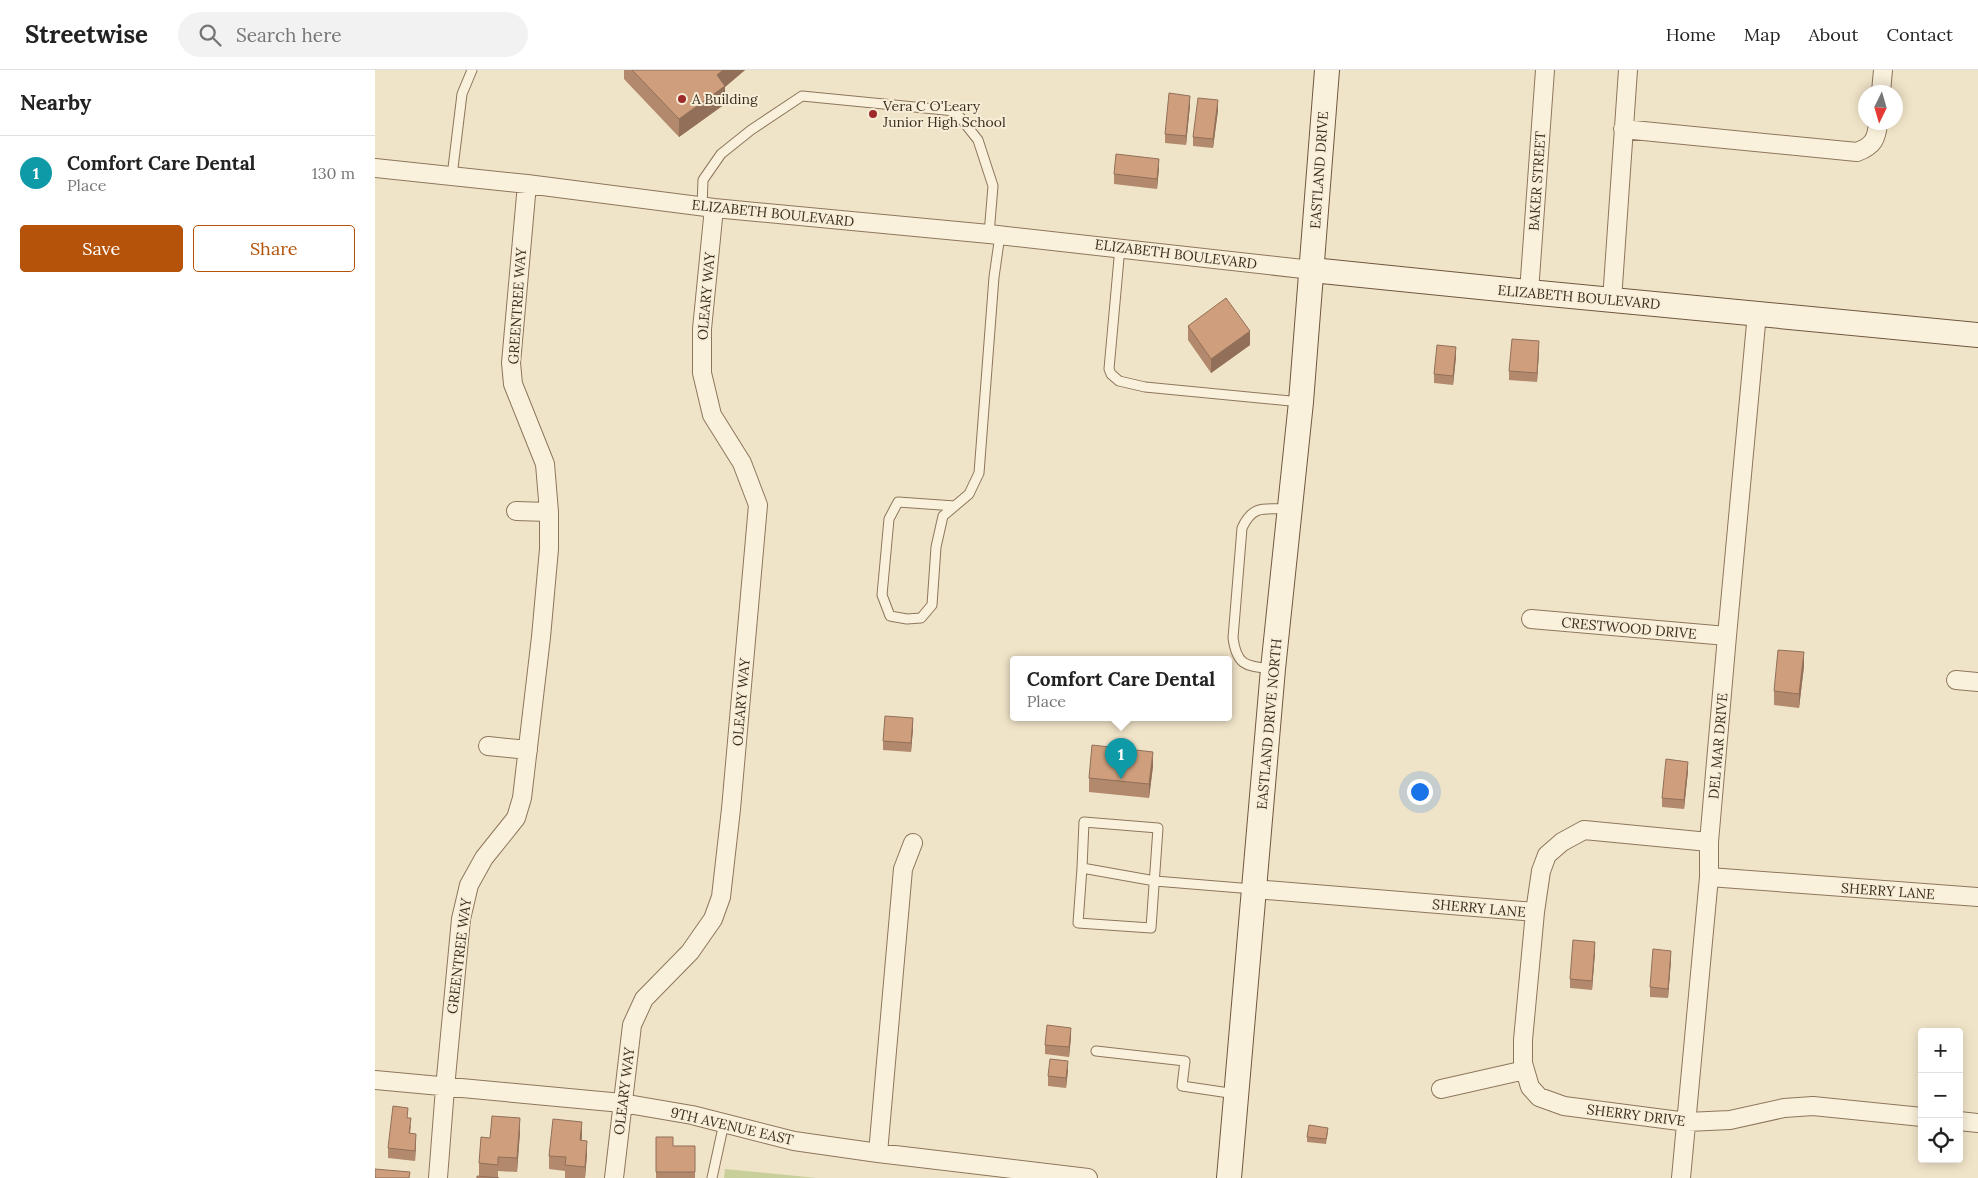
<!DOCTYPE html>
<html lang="en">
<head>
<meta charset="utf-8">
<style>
	:root { --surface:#fff; --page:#f2f2f2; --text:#222; --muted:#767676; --line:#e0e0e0; --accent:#b45309 }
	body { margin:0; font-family:Lora,serif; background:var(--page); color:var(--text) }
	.controls { position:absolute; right:15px; bottom:15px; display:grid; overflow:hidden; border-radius:5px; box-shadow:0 2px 12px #0003 }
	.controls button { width:45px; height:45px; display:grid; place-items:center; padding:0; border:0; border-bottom:1px solid var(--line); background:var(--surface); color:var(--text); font:25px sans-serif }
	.compass { position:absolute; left:1483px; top:15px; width:45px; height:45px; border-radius:50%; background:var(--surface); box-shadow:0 2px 12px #0003; rotate:185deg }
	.you { position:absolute; left:1044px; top:721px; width:18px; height:18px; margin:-12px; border:4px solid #fff; border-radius:50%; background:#1a73e8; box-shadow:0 0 0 8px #1a73e833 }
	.badge { display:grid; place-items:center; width:32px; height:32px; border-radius:50%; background:var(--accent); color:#fff; font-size:16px; font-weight:700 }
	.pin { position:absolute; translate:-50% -41px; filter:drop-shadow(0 1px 2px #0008) }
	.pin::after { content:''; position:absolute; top:26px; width:18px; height:15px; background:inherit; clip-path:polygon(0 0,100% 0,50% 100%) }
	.popup { position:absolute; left:635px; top:586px; width:222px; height:65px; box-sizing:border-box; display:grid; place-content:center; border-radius:5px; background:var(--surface); filter:drop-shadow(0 1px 4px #0005); font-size:16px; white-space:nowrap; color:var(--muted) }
	.popup b { font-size:19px; color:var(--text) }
	.popup::after { content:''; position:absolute; left:50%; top:100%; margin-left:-10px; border:10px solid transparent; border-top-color:var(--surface) }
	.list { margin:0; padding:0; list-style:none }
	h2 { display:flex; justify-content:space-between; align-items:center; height:65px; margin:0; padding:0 20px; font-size:21px }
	h2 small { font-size:16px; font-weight:400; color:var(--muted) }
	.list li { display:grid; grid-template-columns:32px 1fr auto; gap:15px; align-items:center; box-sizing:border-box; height:75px; padding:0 20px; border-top:1px solid var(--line) }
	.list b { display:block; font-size:19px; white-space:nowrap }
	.list p { margin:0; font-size:16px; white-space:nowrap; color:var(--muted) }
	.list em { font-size:16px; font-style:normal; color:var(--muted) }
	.actions { display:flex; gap:10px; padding:15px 20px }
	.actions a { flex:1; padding:11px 0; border:1px solid var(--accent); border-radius:5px; text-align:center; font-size:18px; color:var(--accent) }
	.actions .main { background:var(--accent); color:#fff }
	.icon { flex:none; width:28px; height:28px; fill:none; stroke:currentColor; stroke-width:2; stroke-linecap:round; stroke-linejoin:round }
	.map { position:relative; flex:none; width:1603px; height:1108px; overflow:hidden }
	header { display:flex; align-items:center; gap:30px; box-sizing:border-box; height:70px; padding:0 25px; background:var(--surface); border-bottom:1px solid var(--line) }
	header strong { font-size:24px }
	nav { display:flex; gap:28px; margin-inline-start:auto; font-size:18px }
	.search { width:350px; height:45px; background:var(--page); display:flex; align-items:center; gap:12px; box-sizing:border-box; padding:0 18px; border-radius:28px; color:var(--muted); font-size:19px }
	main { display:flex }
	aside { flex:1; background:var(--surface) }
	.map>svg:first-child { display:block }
</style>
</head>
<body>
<header>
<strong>Streetwise</strong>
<div class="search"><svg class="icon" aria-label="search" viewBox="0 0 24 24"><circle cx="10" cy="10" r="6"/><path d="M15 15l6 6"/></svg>Search here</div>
<nav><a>Home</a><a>Map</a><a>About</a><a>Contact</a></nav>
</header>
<main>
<aside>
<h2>Nearby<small></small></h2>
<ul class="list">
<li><span class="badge" style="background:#0f9aa8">1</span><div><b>Comfort Care Dental</b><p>Place</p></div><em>130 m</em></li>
</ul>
<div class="actions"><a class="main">Save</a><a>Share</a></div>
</aside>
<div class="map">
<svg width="1603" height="1108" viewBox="0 0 1603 1108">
	<rect width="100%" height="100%" fill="#f0e4c8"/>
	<path fill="#c9cf9b" d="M350 1099 442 1108H349Z"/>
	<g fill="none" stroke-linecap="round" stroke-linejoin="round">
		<g stroke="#8d765c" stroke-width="11">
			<path id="lane" d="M77 106 87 24 97 0
				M327 137 328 110 346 84 376 60 427 26 580 41 603 70 618 116 614 164
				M745 177 734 299 736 304 744 311 770 317 926 332
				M580 436 523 432 514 449 507 525 515 546 532 549 546 548 557 535 561 477 568 446 594 424 604 403 619 207 625 165
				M898 599C872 596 862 597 858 568L867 458C878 434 890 439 913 439
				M707 798 703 853 776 858 783 758 709 752 707 798 780 811 878 819
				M721 981 810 991 807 1016 861 1024
				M337 1108 349 1053"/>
		</g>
		<g stroke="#8d765c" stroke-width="20">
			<path id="street" d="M1506 22 1508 0
				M1248 59 1482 82C1498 76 1502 69 1503 52
				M0 98 152 114 339 138 614 164 937 200
				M1154 222 1170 0
				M1237 230 1253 0
				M141 441 174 442
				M1156 549 1352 566
				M1581 610 1603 612
				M113 676 153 680
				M1334 772 1209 760 1187 772 1172 785 1166 801 1160 842 1148 970V993L1155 1017 1164 1027 1189 1036 1312 1052 1355 1050 1409 1038 1438 1036 1547 1047
				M1334 807 1603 827
				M879 819 1160 842
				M0 1010 247 1033 317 1045 419 1071 503 1083 713 1108
				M1066 1019 1150 1000
				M1584 1051 1603 1053
				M503 1083 528 799 538 773
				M63 1108 70 1018 86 849 94 815 109 788 141 748 147 728 166 567 174 479V442L170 394 138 314 136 293 152 114
				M239 1108 257 955 269 929 315 882 338 849 346 827 356 739 383 435 367 393 337 345 327 303V259L339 138
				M1306 1108 1334 807V772L1352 566 1382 243"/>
		</g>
		<g stroke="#6f573f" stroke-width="26">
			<path id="secondary" d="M937 200 1154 222 1603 265
				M854 1108 898 599 926 332 952 0"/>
		</g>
		<use href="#lane" stroke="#faf1dc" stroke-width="9"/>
		<use href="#street" stroke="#faf1dc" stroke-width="18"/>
		<use href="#secondary" stroke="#faf1dc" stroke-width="24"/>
	</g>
	<path fill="#b2896c" d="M249 0H370L350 17V34L304 67 249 9Z
		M815 35 811 75 790 73V64Z
		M843 40 838 78 818 76V67Z
		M784 98 782 119 739 114V104Z
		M813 256 875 275 836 303 813 270Z
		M1164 281 1162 312 1134 310V301Z
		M1081 287 1078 315 1059 313V304Z
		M1429 596 1424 638 1399 635V621Z
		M538 658 536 682 508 680V671Z
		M778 696 774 728 714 722V708Z
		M1313 701 1309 739 1287 737V728Z
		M1220 882 1217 920 1195 918V909Z
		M1296 890 1293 928 1275 927V917Z
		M696 967 694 987 670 984V975Z
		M693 1000 691 1018 673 1016V1006Z
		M33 1048 36 1057 35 1063 41 1073 40 1091 13 1088V1078Z
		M145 1062 142 1102 123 1101V1108L104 1107V1093L115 1068Z
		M953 1062 951 1074 932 1072V1067Z
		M207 1066 206 1070 212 1084 210 1108H190V1101L174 1099V1086Z
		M281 1067 298 1076H320V1108H281Z"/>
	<path fill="#916f58" d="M348 0H370L350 17V34L304 67V49L342 5Z
		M815 26V35L811 75V66Z
		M843 30V40L838 78V69Z
		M784 89V98L782 119V109Z
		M875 261V275L836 303V289Z
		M1164 271V281L1162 312V303Z
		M1081 277V287L1078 315V306Z
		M1429 582V596L1424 638V624Z
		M538 648V658L536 682V673Z
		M778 682V696L774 728V714Z
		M1313 692V701L1309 739V730Z
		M1220 872V882L1217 920V911Z
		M1296 881V890L1293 928V919Z
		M696 958V967L694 987V977Z
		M693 991V1000L691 1018V1008Z
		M145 1048V1062L142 1102V1088Z
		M207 1052V1066L205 1084V1070Z
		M41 1064V1073L40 1091V1081Z
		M212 1071V1084L210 1108V1097Z"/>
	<path fill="#cf9f7d" stroke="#916f58" d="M257 0H348L342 5 350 16 304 49Z
		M794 23 815 26 811 66 790 64Z
		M823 28 843 30 838 69 818 67Z
		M741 84 784 89 782 109 739 104Z
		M851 228 875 261 836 289 813 256Z
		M1137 269 1164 271 1162 303 1134 301Z
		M1062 275 1081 277 1078 306 1059 304Z
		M1403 580 1429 582 1424 624 1399 621Z
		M510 646 538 648 536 673 508 671Z
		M717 675 778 682 774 714 714 708Z
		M1291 689 1313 692 1309 730 1287 728Z
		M1198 870 1220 872 1217 911 1195 909Z
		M1278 879 1296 881 1293 919 1275 917Z
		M672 955 696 958 694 977 670 975Z
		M675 989 693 991 691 1008 673 1006Z
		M18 1036 33 1038 32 1048H36L34 1063 41 1064 40 1081 13 1078Z
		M117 1046 145 1048 142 1088 123 1087V1095L104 1093 106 1067 115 1068Z
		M178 1049 207 1052 205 1070 212 1071 210 1097 190 1095 191 1087 174 1086Z
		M934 1055 953 1058 951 1069 932 1067Z
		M281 1067H298V1076H320V1102H281Z
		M0 1099 35 1102 34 1108H0Z
		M102 1106 124 1108H102Z"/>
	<g fill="#9e2a2b" stroke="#f7eed8" stroke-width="2">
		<circle cx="307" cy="29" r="5"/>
		<circle cx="498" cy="44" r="5"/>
	</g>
	<g text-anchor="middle" stroke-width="4" stroke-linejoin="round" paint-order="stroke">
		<g font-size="14" fill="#3d2e20" stroke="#f7eed8" text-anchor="start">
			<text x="317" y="34">A Building</text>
			<text x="508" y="41">Vera C O'Leary<tspan x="508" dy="16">Junior High School</tspan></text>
		</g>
		<g font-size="14" fill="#3d2e20" stroke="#f7eed8">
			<text transform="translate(944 100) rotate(-86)" y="5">EASTLAND DRIVE</text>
			<text transform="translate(1162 111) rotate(-86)" y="5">BAKER STREET</text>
			<text transform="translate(398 143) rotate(6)" y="5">ELIZABETH BOULEVARD</text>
			<text transform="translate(801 184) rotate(7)" y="5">ELIZABETH BOULEVARD</text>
			<text transform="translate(331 226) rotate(-85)" y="5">OLEARY WAY</text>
			<text transform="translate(1204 227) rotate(5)" y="5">ELIZABETH BOULEVARD</text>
			<text transform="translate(142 236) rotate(-86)" y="5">GREENTREE WAY</text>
			<text transform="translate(1254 558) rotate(5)" y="5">CRESTWOOD DRIVE</text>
			<text transform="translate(366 632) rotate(-85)" y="5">OLEARY WAY</text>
			<text transform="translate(894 654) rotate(-85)" y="5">EASTLAND DRIVE NORTH</text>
			<text transform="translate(1343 676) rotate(-85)" y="5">DEL MAR DRIVE</text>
			<text transform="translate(1513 821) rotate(4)" y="5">SHERRY LANE</text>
			<text transform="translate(1104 838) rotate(5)" y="5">SHERRY LANE</text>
			<text transform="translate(84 886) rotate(-83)" y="5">GREENTREE WAY</text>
			<text transform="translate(249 1021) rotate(-83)" y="5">OLEARY WAY</text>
			<text transform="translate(1261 1045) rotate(7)" y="5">SHERRY DRIVE</text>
			<text transform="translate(357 1056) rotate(13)" y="5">9TH AVENUE EAST</text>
		</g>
	</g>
</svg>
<div class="controls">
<button>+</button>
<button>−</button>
<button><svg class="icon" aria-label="locate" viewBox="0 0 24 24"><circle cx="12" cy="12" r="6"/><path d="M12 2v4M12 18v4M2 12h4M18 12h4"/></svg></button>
</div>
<svg class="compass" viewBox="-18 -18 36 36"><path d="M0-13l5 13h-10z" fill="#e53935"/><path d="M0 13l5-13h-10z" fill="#767676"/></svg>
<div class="you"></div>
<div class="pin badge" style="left:746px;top:709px;background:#0f9aa8">1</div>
<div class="popup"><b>Comfort Care Dental</b>Place</div>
</div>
</main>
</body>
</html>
